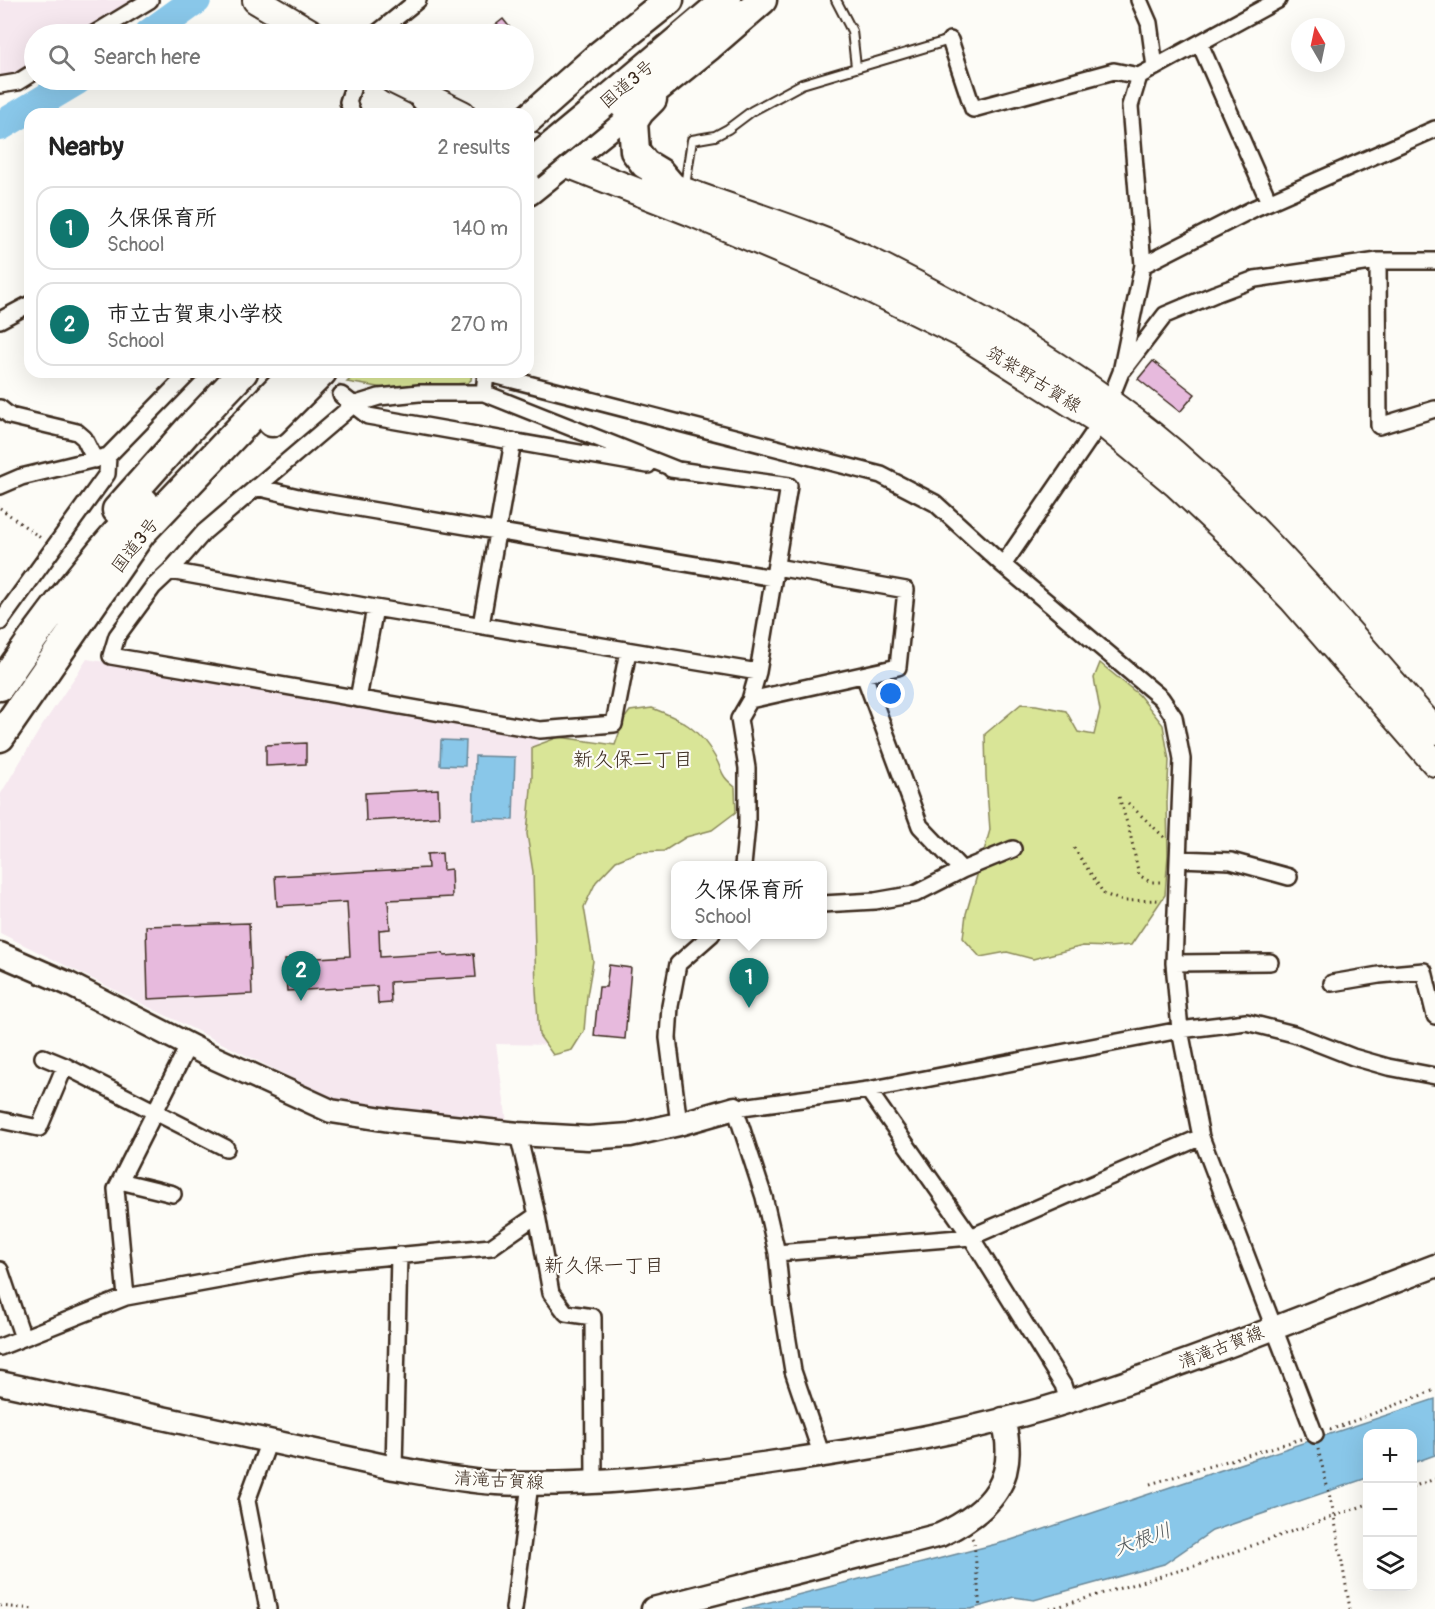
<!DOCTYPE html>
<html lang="en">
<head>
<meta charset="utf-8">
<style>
	:root { --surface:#fff; --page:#f6f6f6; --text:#222; --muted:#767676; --line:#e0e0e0; --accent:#0f766e }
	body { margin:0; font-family:Pangolin,"Klee One",sans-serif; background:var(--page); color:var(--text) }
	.controls { position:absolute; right:18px; bottom:18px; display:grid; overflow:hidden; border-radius:12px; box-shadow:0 6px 24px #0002 }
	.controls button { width:54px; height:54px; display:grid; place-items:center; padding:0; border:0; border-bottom:2px solid var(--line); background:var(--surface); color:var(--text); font:30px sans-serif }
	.compass { position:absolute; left:1291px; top:18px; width:54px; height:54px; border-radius:50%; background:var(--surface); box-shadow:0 6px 24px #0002; rotate:351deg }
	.you { position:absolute; left:891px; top:694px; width:21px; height:21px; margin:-15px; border:4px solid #fff; border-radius:50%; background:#1a73e8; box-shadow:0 0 0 9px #1a73e833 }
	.badge { display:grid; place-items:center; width:39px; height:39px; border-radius:50%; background:var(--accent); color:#fff; font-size:20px; font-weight:700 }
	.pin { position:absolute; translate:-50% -50px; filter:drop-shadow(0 2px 3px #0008) }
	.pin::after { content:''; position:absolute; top:32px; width:21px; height:18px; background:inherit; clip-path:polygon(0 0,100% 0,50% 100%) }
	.popup { position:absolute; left:671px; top:861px; width:156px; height:78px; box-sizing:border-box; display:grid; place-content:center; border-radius:12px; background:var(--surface); filter:drop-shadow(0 2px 4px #0005); font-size:20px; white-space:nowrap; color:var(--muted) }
	.popup b { font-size:22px; color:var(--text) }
	.popup::after { content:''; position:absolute; left:50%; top:100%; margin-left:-12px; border:12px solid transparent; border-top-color:var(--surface) }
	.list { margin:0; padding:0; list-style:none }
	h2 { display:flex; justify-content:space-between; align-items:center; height:78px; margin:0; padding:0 24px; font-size:26px }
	h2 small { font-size:20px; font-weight:400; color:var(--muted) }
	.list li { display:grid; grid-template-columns:39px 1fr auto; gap:18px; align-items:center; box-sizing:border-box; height:84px; margin:0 12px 12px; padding:0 12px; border:2px solid var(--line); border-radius:18px }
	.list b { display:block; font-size:22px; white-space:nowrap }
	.list p { margin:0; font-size:20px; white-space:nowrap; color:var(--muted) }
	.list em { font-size:20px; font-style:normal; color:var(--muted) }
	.icon { flex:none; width:33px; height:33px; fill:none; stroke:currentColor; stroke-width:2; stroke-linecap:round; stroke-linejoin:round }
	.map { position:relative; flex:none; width:1435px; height:1609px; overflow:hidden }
	.search { position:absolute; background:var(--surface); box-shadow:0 6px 24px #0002; left:24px; top:24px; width:510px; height:66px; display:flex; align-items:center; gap:15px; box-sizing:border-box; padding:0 21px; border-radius:33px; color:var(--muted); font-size:22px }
	.panel { position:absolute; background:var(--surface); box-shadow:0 6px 24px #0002; left:24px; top:108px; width:510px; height:270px; border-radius:18px }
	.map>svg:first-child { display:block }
</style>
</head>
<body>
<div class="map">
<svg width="1435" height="1609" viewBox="0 0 1435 1609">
	<rect width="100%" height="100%" fill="#fdfcf7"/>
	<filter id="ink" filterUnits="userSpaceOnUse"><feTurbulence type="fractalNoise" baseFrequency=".0167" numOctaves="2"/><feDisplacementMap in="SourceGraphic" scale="12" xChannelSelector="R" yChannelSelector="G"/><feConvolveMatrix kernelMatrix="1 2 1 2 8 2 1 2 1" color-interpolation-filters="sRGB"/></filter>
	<g filter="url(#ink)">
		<path fill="#f6e8ef" d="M0 0H139L83 34H34V65L6 83 0 82Z
			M87 659 538 735 551 1045 496 1044 507 1122 344 1104 0 933V795L40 729Z"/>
		<path fill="#d9e597" stroke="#8a885a" stroke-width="1.5" d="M358 372H472L471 380 467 383 390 389 347 382Z
			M1100 663 1139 695 1163 725 1169 760 1167 803 1168 854 1165 895 1131 945 1110 947 1083 946 1033 959 1007 952 980 957 963 938 966 914 990 830 986 776 985 734 1021 704 1036 705 1066 711 1078 732 1094 735 1100 710 1094 678Z
			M652 708C681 719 699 728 715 757 724 773 719 774 735 787L736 812 712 830 686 837 664 851 638 852 616 861 596 882 584 907 593 961 587 996 584 1031 572 1050 553 1055 539 1035 536 990 533 872 527 834 532 777V747L559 737 615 745 624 719 630 711Z"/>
		<path fill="#89c7e9" stroke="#6a8898" stroke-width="1.5" d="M441 740 466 741 465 766 440 765Z
			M475 756 515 757 513 820 473 819Z
			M1435 1399V1455L1413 1463 1412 1434H1368L1367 1478 1212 1531 1164 1564 1034 1600 1014 1597 971 1609H742L1008 1541Z"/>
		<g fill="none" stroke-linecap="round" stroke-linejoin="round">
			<path stroke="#89c7e9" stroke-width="30" d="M149 34 196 0
				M0 126 77 80"/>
		</g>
		<path fill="#e7badd" stroke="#3b2a1e" stroke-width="1.5" d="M503 19 515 34H484Z
			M1153 361 1195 394 1180 412 1138 379Z
			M306 743V764L266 766V745Z
			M438 789 439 817 366 821 365 793Z
			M442 853 443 870 451 869 452 897 388 900 390 929 379 930 380 957 443 953 444 956 474 954 476 977 390 982 391 1003 378 1004 377 986 287 991 285 960 350 956 347 902 277 906 275 876 428 868 427 854Z
			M249 923 252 994 148 999 146 926Z
			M609 965 631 968 625 1039 594 1036 599 987H606Z"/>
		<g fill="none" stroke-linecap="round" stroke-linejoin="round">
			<path stroke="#d6d2cc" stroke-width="15" stroke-dasharray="15 8" stroke-linecap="butt" d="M318 372 341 395"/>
			<g stroke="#3b2a1e" stroke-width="12">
				<path id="lane" d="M836 0 852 31 856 67
					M685 186 692 140 715 136 728 129 752 111 802 84 950 40"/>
			</g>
			<g stroke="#3b2a1e" stroke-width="20">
				<path id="street" d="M1139 0 1149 23 1155 67
					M94 34 150 0
					M376 34 418 0
					M950 40 973 109 1114 71 1139 76
					M1200 44 1269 202
					M0 85 18 82 34 72
					M353 114 348 102 355 80
					M1378 261 1379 426 1435 409
					M1143 265 1255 208 1435 129
					M0 320 30 304
					M1123 370 1165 315 1215 294 1255 279 1378 261H1435
					M484 393 486 373 881 475 935 503 1003 565 1161 698 1174 717 1182 759 1174 963 1180 1030 1201 1137 1315 1435
					M341 395 368 416 648 465
					M0 408 10 416 77 432 84 438 95 460
					M671 469 789 486 758 672 750 700 739 719 747 768V825L743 866
					M680 471 484 393H419L379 397 353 405 204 532 170 571 375 608 758 672
					M0 486 21 477 108 456 190 372
					M256 487 311 500 774 578
					M1003 565 1101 422 1121 372 1143 265 1130 106 1139 76 1278 0
					M170 571 153 587 117 636 111 656 540 730 614 724 628 651
					M0 622 107 474 108 456
					M481 625 513 441
					M358 699 375 608
					M750 700 898 667 906 590 776 567
					M1179 859 1231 861 1289 877
					M962 870 1013 849
					M822 904 875 901 915 894 962 870 920 826 864 675
					M1174 963 1270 962
					M1332 983 1379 975 1424 971 1435 1016
					M65 1066 226 1148
					M868 1090 971 1237 1063 1385 1068 1401
					M0 1120 39 1128 65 1066 43 1057
					M679 1124 668 1038 670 1006 678 964 712 934
					M120 1181 173 1194
					M537 1215 551 1293 566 1313 593 1317 594 1482
					M777 1253 971 1237 1201 1137
					M0 1270 23 1338
					M126 1297 116 1189 188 1046
					M0 1347 126 1297 308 1264 491 1247 537 1215 518 1134
					M822 1456 793 1371 782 1304 777 1253 764 1197 735 1108 868 1090 1180 1030 1246 1022 1294 1034 1353 1057 1388 1067 1435 1076
					M394 1468 399 1255
					M268 1609 247 1501 269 1441
					M514 1609 530 1484"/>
			</g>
			<g stroke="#3b2a1e" stroke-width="27">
				<path id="secondary" d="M0 954 69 984 206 1054 331 1111 396 1121 518 1134 588 1138 630 1135 679 1124 735 1108
					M0 1383 394 1468C428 1474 462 1481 496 1483 587 1487 679 1476 770 1463 869 1449 975 1431 1070 1401 1194 1362 1314 1312 1435 1266
					M653 1609 940 1535C993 1510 1019 1479 1003 1419"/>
			</g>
			<g stroke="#3b2a1e" stroke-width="30">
				<path id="primary" d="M256 0 313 34
					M393 80 462 114
					M528 144 562 162 692 213 860 284 962 334 1101 422 1177 485 1228 533 1292 599 1435 763
					M655 180C729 209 807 230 878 265 986 319 1103 388 1193 470 1281 550 1357 642 1435 731"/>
			</g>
			<g stroke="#3b2a1e" stroke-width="33">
				<path id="highway" d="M423 95 439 114
					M652 99 640 111 633 122 635 151 645 164 660 173 672 187
					M604 103 726 0
					M528 119 599 56 669 0
					M528 191 709 46 762 0
					M272 422 322 372
					M117 510 189 429 243 372
					M0 686C44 620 91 560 144 502
					M0 737 141 533 294 372"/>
			</g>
			<path stroke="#3b2a1e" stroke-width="3" stroke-dasharray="1.5 4.5" stroke-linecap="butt" d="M0 508 42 539
				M1119 797 1130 833 1139 875 1150 882H1163
				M1128 803 1164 837
				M1074 848 1104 894 1123 901 1161 900
				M1330 1430 1435 1390
				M1318 1449 1333 1510 1350 1609
				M1150 1484 1301 1439
				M1412 1487 1435 1479
				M972 1538 974 1541 980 1609
				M0 1606 35 1609
				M1050 1609 1198 1565 1368 1504"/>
			<use href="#lane" stroke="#fdfcf7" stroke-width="8"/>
			<use href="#street" stroke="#fdfcf7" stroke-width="15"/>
			<use href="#secondary" stroke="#fdfcf7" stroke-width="22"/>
			<use href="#primary" stroke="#fdfcf7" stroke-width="26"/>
			<use href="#highway" stroke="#fdfcf7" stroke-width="28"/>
			<g stroke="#3b2a1e" stroke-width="33" stroke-linecap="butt">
				<path id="highway-bridge" d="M528 166 604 103"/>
			</g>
			<use href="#highway-bridge" stroke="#fdfcf7" stroke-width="28"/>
		</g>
	</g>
	<g text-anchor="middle" stroke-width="4.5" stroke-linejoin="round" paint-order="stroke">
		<g font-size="18" fill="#3b2a1e" stroke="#fdfcf7">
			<text transform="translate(627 84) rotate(-40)" y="6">国道3号</text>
			<text transform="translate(1034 379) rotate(32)" y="6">筑紫野古賀線</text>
			<text transform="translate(135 545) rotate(-52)" y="6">国道3号</text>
			<text transform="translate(1221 1347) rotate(-21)" y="6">清滝古賀線</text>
			<text transform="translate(499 1480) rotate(3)" y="6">清滝古賀線</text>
		</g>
		<g font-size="20" fill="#3b2a1e" stroke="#fdfcf7">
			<text x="633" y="766">新久保二丁目</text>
			<text x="604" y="1272">新久保一丁目</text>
		</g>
		<g font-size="20" font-style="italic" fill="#52595b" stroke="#fdfcf7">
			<text transform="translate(1142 1539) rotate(-20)" y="7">大根川</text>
		</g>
	</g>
</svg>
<div class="controls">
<button>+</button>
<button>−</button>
<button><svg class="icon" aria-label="layers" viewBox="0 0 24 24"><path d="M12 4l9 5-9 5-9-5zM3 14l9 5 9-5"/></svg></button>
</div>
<svg class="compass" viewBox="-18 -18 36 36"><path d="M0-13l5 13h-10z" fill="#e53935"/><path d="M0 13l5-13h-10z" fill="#767676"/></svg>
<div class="you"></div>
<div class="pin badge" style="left:749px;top:1008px">1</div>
<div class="popup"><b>久保保育所</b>School</div>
<div class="pin badge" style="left:301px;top:1001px">2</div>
<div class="search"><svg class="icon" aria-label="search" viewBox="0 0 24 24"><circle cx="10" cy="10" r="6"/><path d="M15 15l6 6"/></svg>Search here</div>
<section class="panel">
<h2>Nearby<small>2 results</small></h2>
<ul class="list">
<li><span class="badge">1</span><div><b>久保保育所</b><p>School</p></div><em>140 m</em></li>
<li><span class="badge">2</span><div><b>市立古賀東小学校</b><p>School</p></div><em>270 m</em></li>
</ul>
</section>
</div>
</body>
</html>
